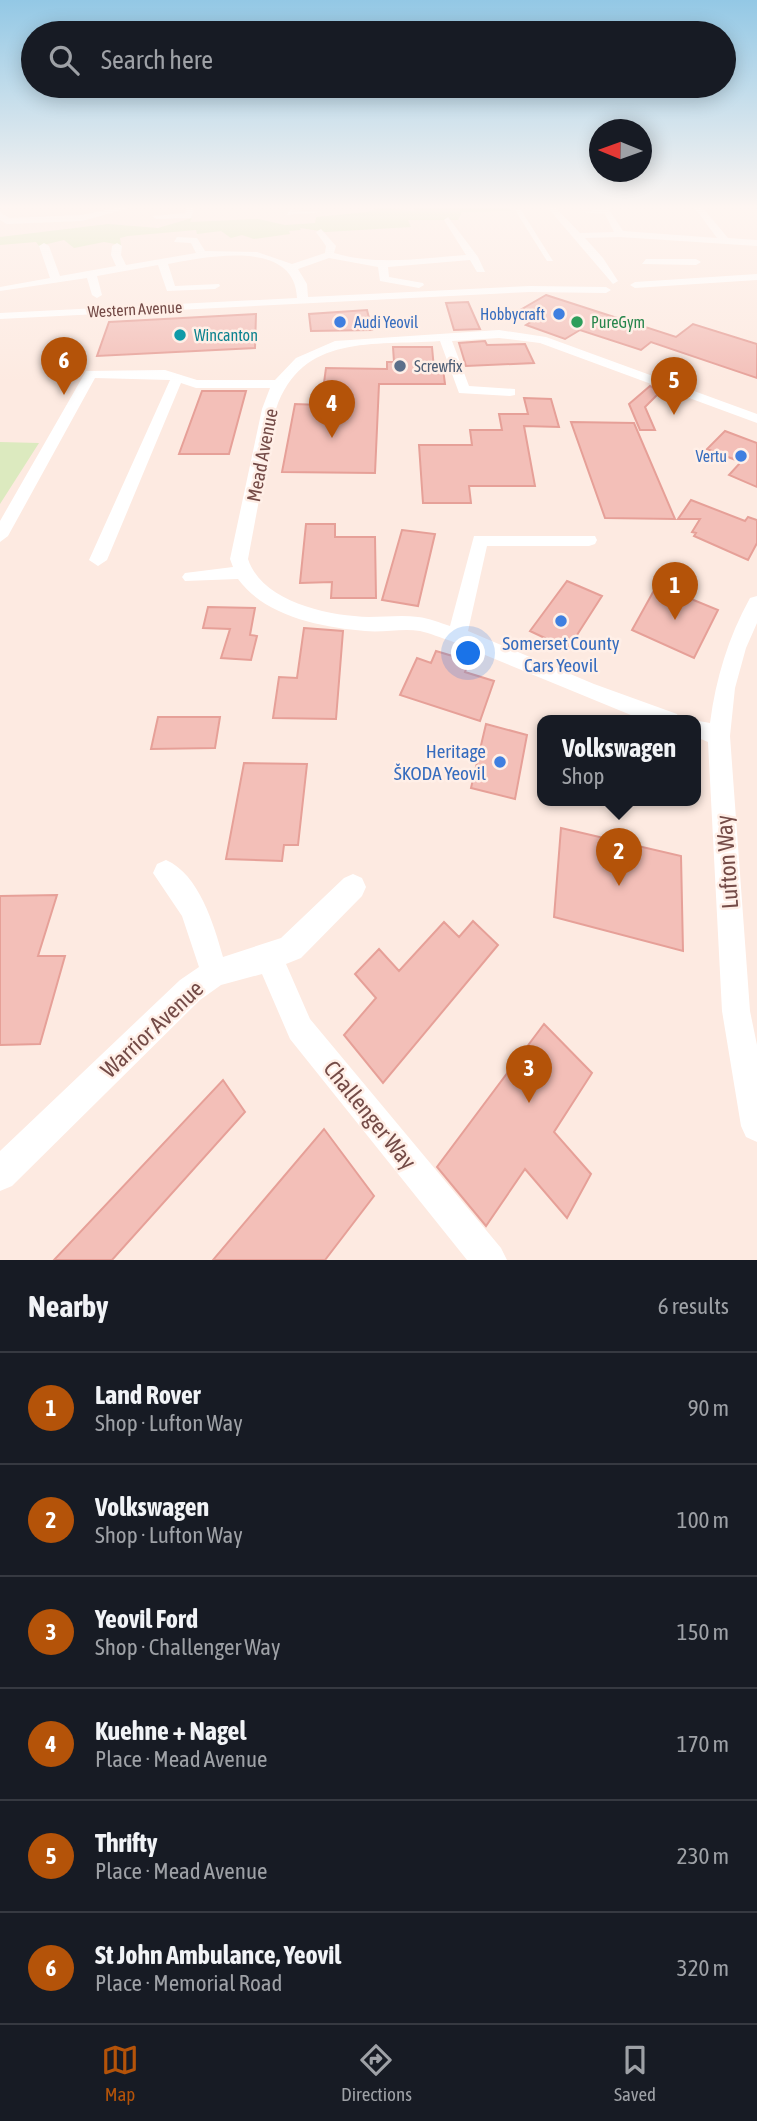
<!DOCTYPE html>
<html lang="en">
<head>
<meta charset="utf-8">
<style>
	:root { --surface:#171b24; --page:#242831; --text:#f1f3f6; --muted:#9ea1a6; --line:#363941; --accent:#b45309 }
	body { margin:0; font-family:"Asap Condensed",sans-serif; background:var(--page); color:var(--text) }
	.compass { position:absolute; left:589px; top:119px; width:63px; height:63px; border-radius:50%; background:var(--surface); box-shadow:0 4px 18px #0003; rotate:271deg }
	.you { position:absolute; left:469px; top:654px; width:24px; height:24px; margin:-18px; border:5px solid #fff; border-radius:50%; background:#1a73e8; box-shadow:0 0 0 10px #1a73e833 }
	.badge { display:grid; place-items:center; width:46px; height:46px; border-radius:50%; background:var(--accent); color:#fff; font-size:23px; font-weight:700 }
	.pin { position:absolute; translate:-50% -58px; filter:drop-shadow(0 2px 4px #0008) }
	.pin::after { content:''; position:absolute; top:37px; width:24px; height:21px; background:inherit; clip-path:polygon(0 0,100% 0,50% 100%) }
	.popup { position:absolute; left:537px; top:715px; width:164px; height:91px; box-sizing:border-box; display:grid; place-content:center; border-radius:14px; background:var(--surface); filter:drop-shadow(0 2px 5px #0005); font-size:23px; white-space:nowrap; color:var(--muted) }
	.popup b { font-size:26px; color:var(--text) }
	.popup::after { content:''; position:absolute; left:50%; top:100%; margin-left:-14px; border:14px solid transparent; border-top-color:var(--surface) }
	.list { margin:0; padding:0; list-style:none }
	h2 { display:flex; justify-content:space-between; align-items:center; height:91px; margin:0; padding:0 28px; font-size:30px }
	h2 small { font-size:23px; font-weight:400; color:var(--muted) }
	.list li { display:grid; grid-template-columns:46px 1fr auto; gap:21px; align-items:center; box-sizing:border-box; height:112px; padding:0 28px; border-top:2px solid var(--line) }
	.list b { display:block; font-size:26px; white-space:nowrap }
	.list p { margin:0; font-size:23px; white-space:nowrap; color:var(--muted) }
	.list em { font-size:23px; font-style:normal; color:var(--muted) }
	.icon { flex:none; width:38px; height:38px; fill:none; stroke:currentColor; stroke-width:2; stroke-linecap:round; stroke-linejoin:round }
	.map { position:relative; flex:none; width:757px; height:1260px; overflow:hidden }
	.search { position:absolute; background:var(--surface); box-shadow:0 4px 18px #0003; left:21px; right:21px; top:21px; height:77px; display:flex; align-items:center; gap:18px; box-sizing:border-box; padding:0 24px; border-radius:38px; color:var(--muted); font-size:26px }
	.sheet { height:763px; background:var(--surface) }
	nav { display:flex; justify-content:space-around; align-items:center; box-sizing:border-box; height:98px; border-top:2px solid var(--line); background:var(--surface); font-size:19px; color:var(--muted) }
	nav a { display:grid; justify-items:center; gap:4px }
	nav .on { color:var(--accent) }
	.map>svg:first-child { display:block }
</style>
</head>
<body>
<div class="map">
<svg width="757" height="1260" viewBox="0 0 757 1260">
	<rect width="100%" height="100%" fill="#fdeae1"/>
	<path fill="#dceabf" d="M381 207 413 211 417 207H508L512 211 462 212 458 220H408L411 227 326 232 300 228 301 230 289 231 290 234 254 239 242 235 231 238 221 231 197 234 196 230 128 236 120 238 121 245 104 242 74 248 64 240 39 246 36 242 0 245V237L108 224 158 228 192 218 190 222 258 219 285 225 315 223 316 217 367 212Z
		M0 442 39 443 0 504Z"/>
	<path fill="#f3bfb8" stroke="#e6a098" stroke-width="2" d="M546 295 676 337 693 324 757 344V378L651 342 641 350 580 330 565 339 526 325 534 320 515 313Z
		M468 302 480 329 454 330 446 303Z
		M367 310 372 330 311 331 309 314Z
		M256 314 255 348 97 356 109 322Z
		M485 341 487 345 525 344 534 363 466 366 459 343Z
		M393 347H432L434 369H443L445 384H379L375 473 282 472 295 404 321 405 326 368 387 369V362H394Z
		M650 386 661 391 645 407 655 430H640L629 404Z
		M202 391H246L229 454H179Z
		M524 398 551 399 559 427 524 426 535 486H469L471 503H423L419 445H472L470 430H502L499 414H528Z
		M571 422 634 423 675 519 605 518Z
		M725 431 757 443V487L729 475 741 462 707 449Z
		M691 500 745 521 748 517 757 520V543L748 560 694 536 696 533 692 532 700 519H678Z
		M306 524H335V537H375L376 598H331L332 582 300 583Z
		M402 530 435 534 418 606 382 600Z
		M567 581 602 596 568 649 530 631Z
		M657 585 718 610 694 658 632 630Z
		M208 607 255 608 250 635 257 636 251 660 221 658 230 629 203 628Z
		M304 628 343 631 336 719 273 718 279 677 297 678Z
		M436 651 469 661 465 672 494 681 480 721 400 695 417 658 431 663Z
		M158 717H220L215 748 151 749Z
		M486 724 527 735 515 799 471 788Z
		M244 763 307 764 298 845H284L282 861 226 859Z
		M561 828 681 856 683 951 554 917Z
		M57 895 38 956H65L40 1044 0 1045V896Z
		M473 921 498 945 383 1083 344 1035 376 998 355 974 379 949 399 971 444 922 459 937Z
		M544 1024 592 1073 554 1132 591 1174 567 1218 525 1169 486 1226 437 1167Z
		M223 1080 245 1112 112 1260H54Z
		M324 1129 374 1196 325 1260H213Z"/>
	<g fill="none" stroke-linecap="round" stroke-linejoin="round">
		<path fill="#fff" fill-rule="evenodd" d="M120 207H133L82 221 7 224 0 220V212L9 218 82 215Z
			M187 207H195L191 218 156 219 152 216 185 213Z
			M547 207H555L580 233 614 232 605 214 582 212 608 208 623 231 717 238 694 207H702L728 238 757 240V246L620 237 585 238 603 258 618 281 613 284Z
			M290 210 324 212 287 215Z
			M515 210H521L553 261H547Z
			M448 217 478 257 485 272H477L470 260 388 267 389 277 423 283 424 285 419 288 380 281 378 267 329 258 298 269 307 284 308 297 530 286 606 287 611 290 606 293 530 292 0 319V313L297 298C295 238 206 257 168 264L175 286 219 284 220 286 215 289 167 291 158 265 97 276 102 295 97 298 92 295 87 278 0 291V287L50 278 39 246 44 243 49 246 60 276 116 266 111 255 112 246 117 243 122 246 121 255 126 265 196 253 191 243 174 242 177 237 197 238 205 251 257 252 292 264 325 253 326 246 316 232 321 229 336 246 334 253C377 266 422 258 466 255L444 220Z
			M646 259H696L701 262 696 265 642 264Z
			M757 274V280L635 288 630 285 635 282Z
			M499 330 546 337 757 414V423L540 343 499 338 452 341 469 386 515 389V395L510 396 459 393 440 341C373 346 302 333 276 409L248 559C262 602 328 616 369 617 385 617 402 615 418 617 429 618 440 623 450 626L474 536H595L597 540 595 544 589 546H487L468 631 594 684 677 714 680 720H643L451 641C441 638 430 633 420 631 402 628 383 633 365 631 321 627 266 617 238 579L185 581 182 577 185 573 233 567 230 559 262 409 270 388H196L181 383 107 560 98 566 89 560 170 380 95 378 8 536 0 542V521L86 371 165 370 197 380H275L296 358 335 341Z
			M757 596V623L746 648 735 688 730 736 750 1011 757 1045V1142L746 1137 741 1126 722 1011 708 742 696 737V720H693L710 723C716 678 728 638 750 598Z
			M166 860C199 874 214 925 223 957L281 938 344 878 353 874 362 878 366 887 362 896 301 958 286 964 310 1019 501 1248 507 1260H467L290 1039 262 974 221 985 200 1000 12 1186 0 1191V1151L180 980 199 967 182 916 153 873 157 864Z"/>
	</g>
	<linearGradient id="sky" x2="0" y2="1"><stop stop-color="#93c8e5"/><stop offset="0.54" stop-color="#fef6f2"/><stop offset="1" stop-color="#fef6f2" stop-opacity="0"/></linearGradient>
	<rect width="757" height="383" fill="url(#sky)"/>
	<g fill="#3f7fe0" stroke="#ffefe7" stroke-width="2.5">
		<circle cx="559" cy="314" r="7"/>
		<circle cx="340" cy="322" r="7"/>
		<circle cx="741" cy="456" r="7"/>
		<circle cx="561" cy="621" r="7"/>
		<circle cx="500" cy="762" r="7"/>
	</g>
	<circle fill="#2e9e5b" stroke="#ffefe7" stroke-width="2.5" cx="577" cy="322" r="7"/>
	<circle fill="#0f9aa8" stroke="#ffefe7" stroke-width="2.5" cx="180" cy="335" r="7"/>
	<circle fill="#5c6f8a" stroke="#ffefe7" stroke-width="2.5" cx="400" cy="366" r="7"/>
	<g text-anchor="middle" stroke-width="5" stroke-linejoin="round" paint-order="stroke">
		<g font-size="16" fill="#744b47" stroke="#ffefe7">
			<text transform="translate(135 309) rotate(-3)" y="6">Western Avenue</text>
		</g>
		<g font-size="16" fill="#366cbe" stroke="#ffefe7" text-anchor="end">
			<text x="545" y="320">Hobbycraft</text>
			<text x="354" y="328" text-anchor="start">Audi Yeovil</text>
			<text x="727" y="462">Vertu</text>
		</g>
		<g font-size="16" fill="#27864d" stroke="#ffefe7" text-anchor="start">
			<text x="591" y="328">PureGym</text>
		</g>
		<g font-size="16" fill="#0d838f" stroke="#ffefe7" text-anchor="start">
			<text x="194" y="341">Wincanton</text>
		</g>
		<g font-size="16" fill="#4e5e75" stroke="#ffefe7" text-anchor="start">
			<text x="414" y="372">Screwfix</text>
		</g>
		<g font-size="19" fill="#744b47" stroke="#ffefe7">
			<text transform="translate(262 455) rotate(-79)" y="7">Mead Avenue</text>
		</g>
		<g font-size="19" fill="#366cbe" stroke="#ffefe7">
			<text x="561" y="650">Somerset County<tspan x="561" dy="22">Cars Yeovil</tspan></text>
			<text x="486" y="758" text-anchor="end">Heritage<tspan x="486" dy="22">ŠKODA Yeovil</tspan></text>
		</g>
		<g font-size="23" fill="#744b47" stroke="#ffefe7">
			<text transform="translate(727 862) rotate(-94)" y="8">Lufton Way</text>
			<text transform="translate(152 1029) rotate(-43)" y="8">Warrior Avenue</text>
			<text transform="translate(370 1115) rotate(51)" y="8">Challenger Way</text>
		</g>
	</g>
</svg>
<svg class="compass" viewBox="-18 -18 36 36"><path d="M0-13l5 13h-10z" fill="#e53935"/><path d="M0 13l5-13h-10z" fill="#9ea1a6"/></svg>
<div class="you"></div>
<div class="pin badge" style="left:675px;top:620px">1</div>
<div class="pin badge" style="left:619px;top:886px">2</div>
<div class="popup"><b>Volkswagen</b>Shop</div>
<div class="pin badge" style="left:529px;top:1103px">3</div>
<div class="pin badge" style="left:332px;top:438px">4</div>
<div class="pin badge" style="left:674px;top:415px">5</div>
<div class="pin badge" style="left:64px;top:395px">6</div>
<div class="search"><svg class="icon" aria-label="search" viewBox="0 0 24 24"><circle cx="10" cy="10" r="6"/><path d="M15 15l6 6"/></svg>Search here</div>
</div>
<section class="sheet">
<h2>Nearby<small>6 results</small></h2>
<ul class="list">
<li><span class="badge">1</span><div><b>Land Rover</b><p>Shop · Lufton Way</p></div><em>90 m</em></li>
<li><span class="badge">2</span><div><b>Volkswagen</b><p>Shop · Lufton Way</p></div><em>100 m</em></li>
<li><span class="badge">3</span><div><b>Yeovil Ford</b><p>Shop · Challenger Way</p></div><em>150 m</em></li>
<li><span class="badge">4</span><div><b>Kuehne + Nagel</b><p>Place · Mead Avenue</p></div><em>170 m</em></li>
<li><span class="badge">5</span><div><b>Thrifty</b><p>Place · Mead Avenue</p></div><em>230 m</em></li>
<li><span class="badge">6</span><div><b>St John Ambulance, Yeovil</b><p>Place · Memorial Road</p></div><em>320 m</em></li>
</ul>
</section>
<nav>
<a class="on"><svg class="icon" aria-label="map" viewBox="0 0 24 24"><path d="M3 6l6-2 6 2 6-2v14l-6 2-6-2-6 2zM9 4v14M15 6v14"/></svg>Map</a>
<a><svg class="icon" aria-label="directions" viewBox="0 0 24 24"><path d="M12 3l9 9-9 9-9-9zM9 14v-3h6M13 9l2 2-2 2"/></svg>Directions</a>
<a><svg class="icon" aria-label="saved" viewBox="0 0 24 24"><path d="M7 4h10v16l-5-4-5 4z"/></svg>Saved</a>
</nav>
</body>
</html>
